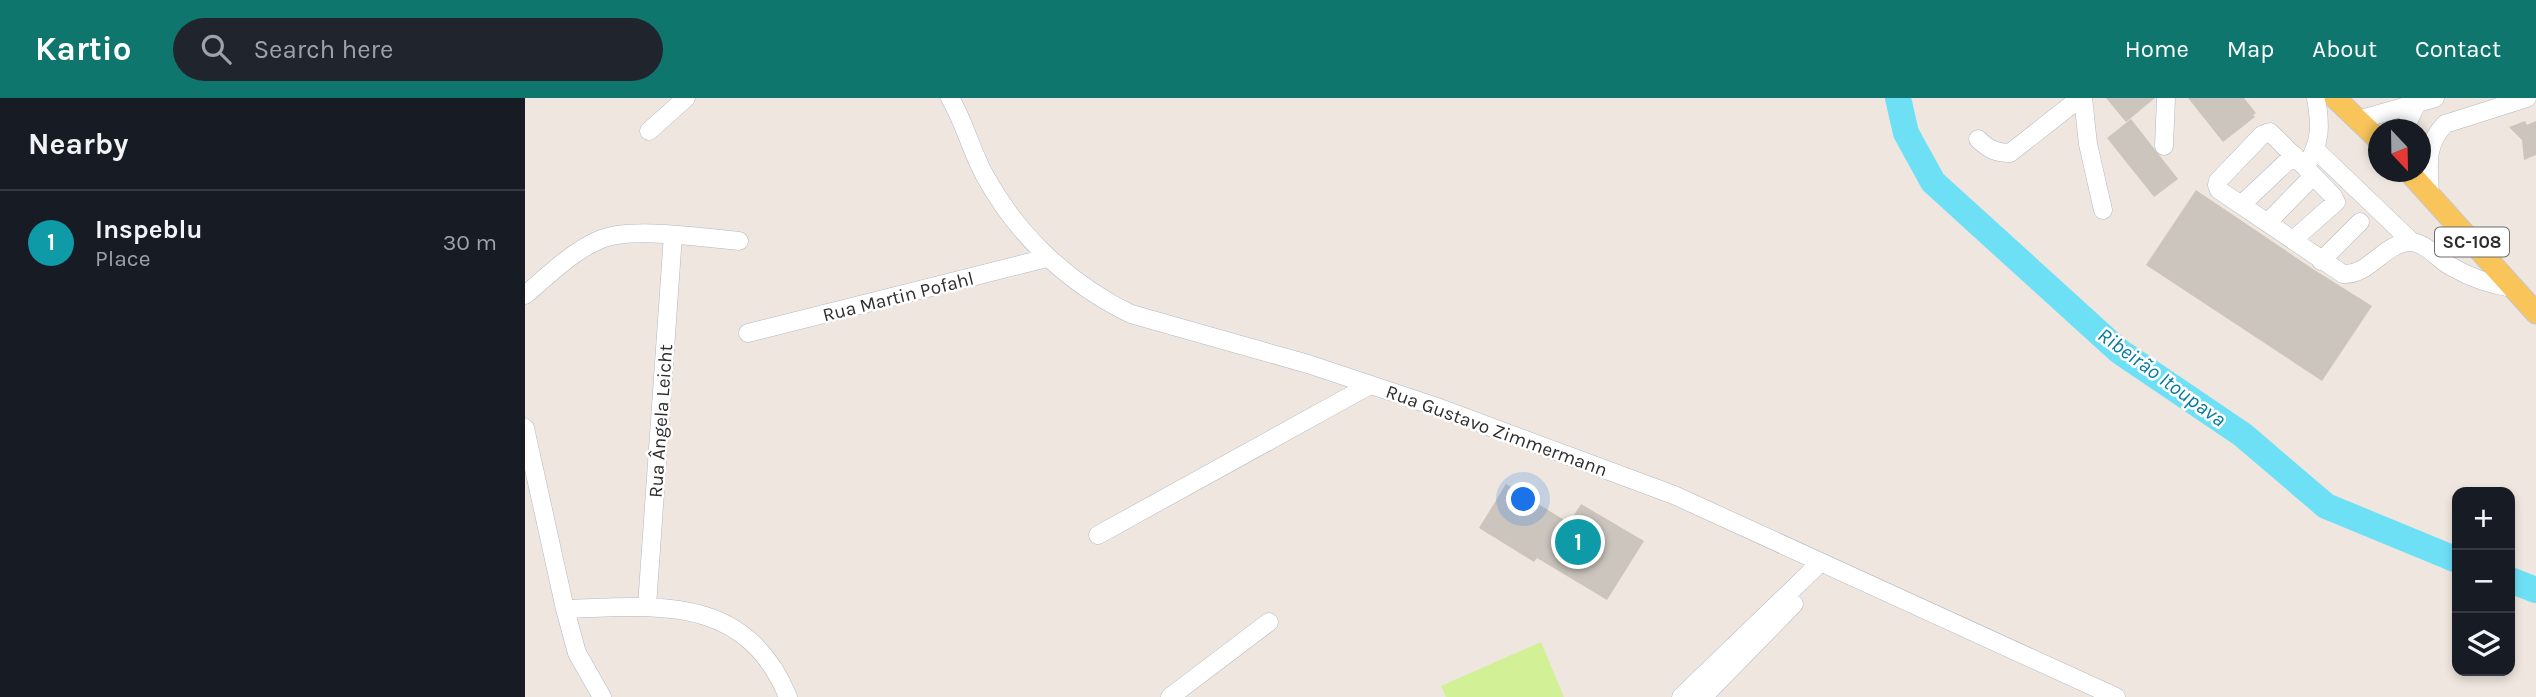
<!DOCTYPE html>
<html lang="en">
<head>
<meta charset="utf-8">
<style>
	:root { --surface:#171b24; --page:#20242c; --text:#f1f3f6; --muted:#9ea1a6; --line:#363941; --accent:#0f766e }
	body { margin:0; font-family:Karla,sans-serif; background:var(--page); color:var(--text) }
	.controls { position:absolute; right:21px; bottom:21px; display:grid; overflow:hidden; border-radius:14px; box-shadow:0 4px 10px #0003 }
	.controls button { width:63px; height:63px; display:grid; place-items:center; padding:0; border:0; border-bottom:2px solid var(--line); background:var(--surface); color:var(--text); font:35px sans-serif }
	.compass { position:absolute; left:1843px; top:21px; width:63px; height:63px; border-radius:50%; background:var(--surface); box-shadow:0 4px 10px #0003; rotate:158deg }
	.you { position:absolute; left:999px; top:402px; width:24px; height:24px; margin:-18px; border:5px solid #fff; border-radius:50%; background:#1a73e8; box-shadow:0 0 0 10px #1a73e833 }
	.badge { display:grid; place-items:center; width:46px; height:46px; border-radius:50%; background:var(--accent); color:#fff; font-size:23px; font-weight:700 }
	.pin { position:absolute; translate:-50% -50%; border:4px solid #fff; box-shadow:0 2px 7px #0006 }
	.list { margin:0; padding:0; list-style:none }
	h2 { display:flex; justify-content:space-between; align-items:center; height:91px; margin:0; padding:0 28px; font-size:30px }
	h2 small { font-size:23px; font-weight:400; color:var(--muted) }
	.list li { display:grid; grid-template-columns:46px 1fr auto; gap:21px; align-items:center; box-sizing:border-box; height:105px; padding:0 28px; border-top:2px solid var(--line) }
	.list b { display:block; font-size:26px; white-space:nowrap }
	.list p { margin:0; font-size:23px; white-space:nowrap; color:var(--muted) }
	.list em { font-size:23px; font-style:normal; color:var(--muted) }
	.icon { flex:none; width:38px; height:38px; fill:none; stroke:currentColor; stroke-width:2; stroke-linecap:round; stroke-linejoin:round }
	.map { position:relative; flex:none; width:2011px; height:599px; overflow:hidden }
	header { display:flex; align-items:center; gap:42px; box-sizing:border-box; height:98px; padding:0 35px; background:var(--accent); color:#fff }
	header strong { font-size:33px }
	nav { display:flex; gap:38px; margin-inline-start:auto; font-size:24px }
	.search { width:490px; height:63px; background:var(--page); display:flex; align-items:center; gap:18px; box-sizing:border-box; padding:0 24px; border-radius:38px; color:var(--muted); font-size:26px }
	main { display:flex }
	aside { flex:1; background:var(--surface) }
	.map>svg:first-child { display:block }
</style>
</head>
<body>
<header>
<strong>Kartio</strong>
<div class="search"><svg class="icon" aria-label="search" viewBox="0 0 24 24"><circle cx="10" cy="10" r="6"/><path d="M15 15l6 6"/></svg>Search here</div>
<nav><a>Home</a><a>Map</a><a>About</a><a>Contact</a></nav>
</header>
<main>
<aside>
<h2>Nearby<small></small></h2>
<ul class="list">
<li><span class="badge" style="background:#0f9aa8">1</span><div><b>Inspeblu</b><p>Place</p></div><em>30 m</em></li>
</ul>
</aside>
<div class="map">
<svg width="2011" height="599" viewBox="0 0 2011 599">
	<rect width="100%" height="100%" fill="#efe7df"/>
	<path fill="#d2f095" d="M1016 544 1039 599H921L916 588Z"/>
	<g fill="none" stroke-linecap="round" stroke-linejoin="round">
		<path stroke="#6ee0f6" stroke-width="26" d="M1373 0 1381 35 1408 84 1594 253 1718 337 1801 408 1932 462
			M1985 482 2011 492"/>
	</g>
	<path fill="#cbc5be" d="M1581 0H1630L1601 24Z
		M1663 0H1719L1731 15 1728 17 1730 19 1698 44Z
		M1606 21 1653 81 1629 99 1582 40Z
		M2000 23 2002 27 2011 23V57L1999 62 1997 42 1984 29Z
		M1671 92 1788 171 1847 208 1797 283 1621 167Z
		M981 386 1044 425 1056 406 1119 443 1082 502 1012 460 1009 464 954 430Z"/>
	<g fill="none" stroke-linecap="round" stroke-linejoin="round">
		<g stroke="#b3b7c1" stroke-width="19">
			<path id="minor" d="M425 0C440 25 446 53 460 78 493 138 544 186 606 216L783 266 909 308 1149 397 1591 599
				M1558 0 1563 46 1578 112
				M1791 0C1796 28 1796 46 1780 69L1745 34 1737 37 1693 83 1692 87 1694 92 1818 176C1844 178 1859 145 1885 144 1901 144 1913 162 1927 169 1946 180 1967 187 1988 190
				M1833 22 1910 0
				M1879 32 1891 7
				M124 33 161 0
				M1453 41C1463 51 1471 55 1485 55L1555 0
				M1639 48 1641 0
				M1791 52 1887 144
				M1905 97C1904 68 1899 48 1920 26L2002 0
				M1717 106 1769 57
				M1743 124 1788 78
				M1768 142 1811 104 1808 98 1780 69
				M1796 163 1835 124
				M0 197C23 178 46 154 74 142 106 128 178 140 214 143
				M223 235 522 160
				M0 330 40 511 52 555 77 599
				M573 437 845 287
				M122 508 148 137
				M40 511C133 508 221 496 263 599
				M645 599 744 524
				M1156 599 1296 464
				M1178 599 1269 506"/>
		</g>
		<g stroke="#c8c8c8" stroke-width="23">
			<path id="major" d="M1810 0 1854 42
				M1884 74 2011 215"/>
		</g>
		<use href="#minor" stroke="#fff" stroke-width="18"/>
		<use href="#major" stroke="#f9c45a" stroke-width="21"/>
	</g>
	<g text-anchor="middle" stroke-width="5" stroke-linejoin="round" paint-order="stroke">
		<rect fill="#fff" stroke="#6c6c6c" stroke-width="2" x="1910" y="129.5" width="74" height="29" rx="5"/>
		<g font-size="18" font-weight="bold" fill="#2d2d2d">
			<text x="1947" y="150">SC-108</text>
		</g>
		<g font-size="19" fill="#2d2d2d" stroke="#fff">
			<text transform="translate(373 198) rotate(-14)" y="7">Rua Martin Pofahl</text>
			<text transform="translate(135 323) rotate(-86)" y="7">Rua Ângela Leicht</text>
			<text transform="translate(972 332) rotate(20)" y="7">Rua Gustavo Zimmermann</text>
		</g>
		<g font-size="21" font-style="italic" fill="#067ba1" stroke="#fff">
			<text transform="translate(1637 279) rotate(36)" y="7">Ribeirão Itoupava</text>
		</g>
	</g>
</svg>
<div class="controls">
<button>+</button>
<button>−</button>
<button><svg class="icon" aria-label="layers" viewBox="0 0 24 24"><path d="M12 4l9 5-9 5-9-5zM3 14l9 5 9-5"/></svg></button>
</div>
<svg class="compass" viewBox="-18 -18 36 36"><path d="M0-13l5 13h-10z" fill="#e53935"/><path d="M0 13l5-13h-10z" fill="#9ea1a6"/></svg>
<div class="you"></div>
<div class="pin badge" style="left:1053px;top:444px;background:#0f9aa8">1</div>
</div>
</main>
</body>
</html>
